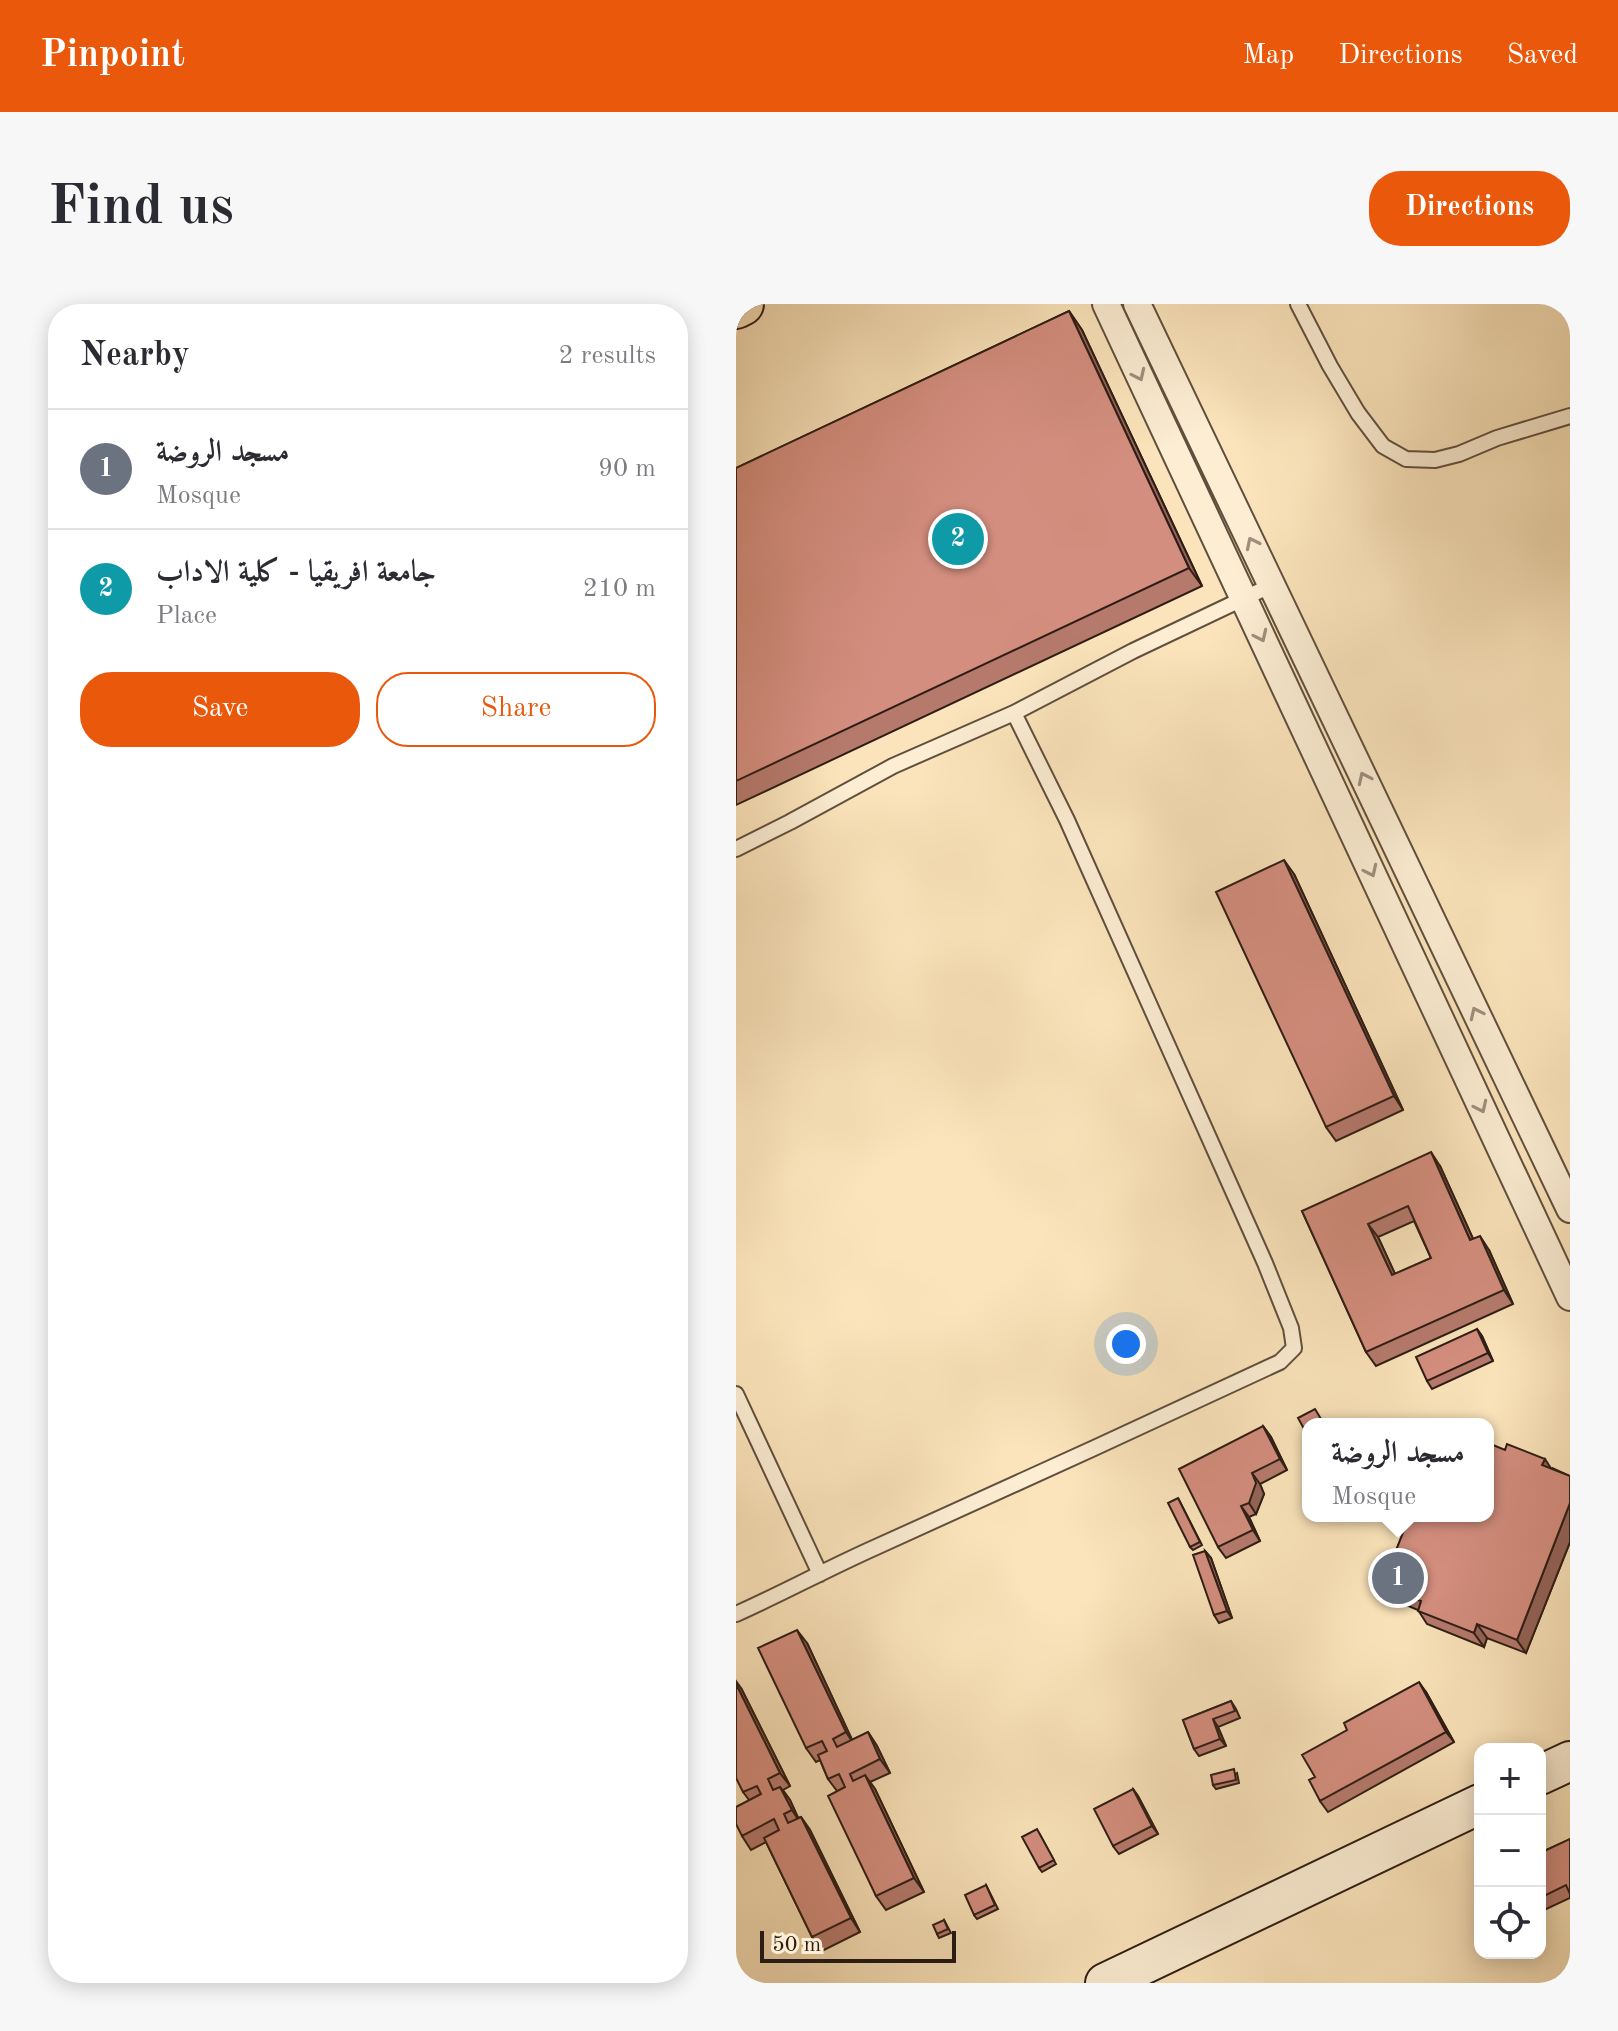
<!DOCTYPE html>
<html lang="en">
<head>
<meta charset="utf-8">
<style>
	:root { --surface:#fff; --page:#f7f7f7; --text:#2b2b33; --muted:#7c7c81; --line:#e1e1e2; --accent:#ea580c }
	body { margin:0; font-family:"Old Standard TT",Amiri,serif; background:var(--page); color:var(--text) }
	.controls { position:absolute; right:24px; bottom:24px; display:grid; overflow:hidden; border-radius:16px; box-shadow:0 4px 20px #0003 }
	.controls button { width:72px; height:72px; display:grid; place-items:center; padding:0; border:0; border-bottom:2px solid var(--line); background:var(--surface); color:var(--text); font:40px sans-serif }
	.scale { position:absolute; left:24px; bottom:20px; width:196px; box-sizing:border-box; padding-left:8px; border:4px solid #2e1d15; border-top:0; font-size:22px; line-height:28px; white-space:nowrap; color:#2e1d15; -webkit-text-stroke:6px #fcedd3; paint-order:stroke }
	.you { position:absolute; left:390px; top:1040px; width:28px; height:28px; margin:-20px; border:6px solid #fff; border-radius:50%; background:#1a73e8; box-shadow:0 0 0 12px #1a73e833 }
	.badge { display:grid; place-items:center; width:52px; height:52px; border-radius:50%; background:var(--accent); color:#fff; font-size:26px; font-weight:700 }
	.pin { position:absolute; translate:-50% -50%; border:4px solid #fff; box-shadow:0 2px 8px #0006 }
	.popup { position:absolute; left:566px; top:1114px; width:192px; height:104px; box-sizing:border-box; display:grid; place-content:center; border-radius:16px; background:var(--surface); filter:drop-shadow(0 2px 6px #0005); font-size:26px; white-space:nowrap; color:var(--muted) }
	.popup b { font-size:30px; color:var(--text) }
	.popup::after { content:''; position:absolute; left:50%; top:100%; margin-left:-16px; border:16px solid transparent; border-top-color:var(--surface) }
	.list { margin:0; padding:0; list-style:none }
	h2 { display:flex; justify-content:space-between; align-items:center; height:104px; margin:0; padding:0 32px; font-size:34px }
	h2 small { font-size:26px; font-weight:400; color:var(--muted) }
	.list li { display:grid; grid-template-columns:52px 1fr auto; gap:24px; align-items:center; box-sizing:border-box; height:120px; padding:0 32px; border-top:2px solid var(--line) }
	.list b { display:block; font-size:30px; white-space:nowrap }
	.list p { margin:0; font-size:26px; white-space:nowrap; color:var(--muted) }
	.list em { font-size:26px; font-style:normal; color:var(--muted) }
	.actions { display:flex; gap:16px; padding:24px 32px }
	.actions a { flex:1; padding:18px 0; border:2px solid var(--accent); border-radius:32px; text-align:center; font-size:28px; color:var(--accent) }
	.actions .main { background:var(--accent); color:#fff }
	.icon { flex:none; width:44px; height:44px; fill:none; stroke:currentColor; stroke-width:2; stroke-linecap:round; stroke-linejoin:round }
	.map { position:relative; flex:none; width:834px; height:1679px; overflow:hidden; border-radius:32px }
	header { display:flex; align-items:center; gap:48px; box-sizing:border-box; height:112px; padding:0 40px; background:var(--accent); color:#fff }
	header strong { font-size:38px }
	nav { display:flex; gap:44px; margin-inline-start:auto; font-size:28px }
	.intro { display:flex; align-items:center; justify-content:space-between; box-sizing:border-box; height:192px; padding:0 48px }
	h1 { margin:0; font-size:56px }
	.button { padding:20px 36px; border-radius:32px; background:var(--accent); color:#fff; font-size:28px; font-weight:700 }
	main { display:flex; gap:48px; padding:0 48px }
	aside { flex:1; background:var(--surface); border-radius:32px; box-shadow:0 4px 20px #0003 }
	.map>svg:first-child { display:block }
</style>
</head>
<body>
<header>
<strong>Pinpoint</strong>
<nav><a>Map</a><a>Directions</a><a>Saved</a></nav>
</header>
<div class="intro"><h1>Find us</h1><a class="button">Directions</a></div>
<main>
<aside>
<h2>Nearby<small>2 results</small></h2>
<ul class="list">
<li><span class="badge" style="background:#6b7280">1</span><div><b>مسجد الروضة</b><p>Mosque</p></div><em>90 m</em></li>
<li><span class="badge" style="background:#0f9aa8">2</span><div><b>جامعة افريقيا - كلية الاداب</b><p>Place</p></div><em>210 m</em></li>
</ul>
<div class="actions"><a class="main">Save</a><a>Share</a></div>
</aside>
<div class="map">
<svg width="834" height="1679" viewBox="0 0 834 1679">
	<rect width="100%" height="100%" fill="#fbe4bb"/>
	<filter id="stains"><feTurbulence type="fractalNoise" baseFrequency=".0025" numOctaves="4"/><feColorMatrix values="0 0 0 0 .2 0 0 0 0 .09 0 0 0 0 .02 0 0 0 .5 -.17"/></filter>
	<radialGradient id="worn" r=".72"><stop offset=".6" stop-color="#630" stop-opacity="0"/><stop offset="1" stop-color="#630" stop-opacity=".3"/></radialGradient>
	<g fill="none" stroke-linecap="round" stroke-linejoin="round">
		<g stroke="#614f3e" stroke-width="18">
			<path id="lane" d="M562 0 594 62 622 109 647 142 670 155 699 156 723 150 761 134 834 112
				M0 545 54 518 157 462 278 409 397 347 536 281
				M0 1090 84 1270
				M0 1310C47 1289 91 1265 138 1244 274 1183 409 1121 544 1058L558 1044 555 1024 529 959 331 516 278 409"/>
		</g>
		<g stroke="#614f3e" stroke-width="30">
			<path id="street" d="M370 0 834 993
				M401 0 834 905"/>
		</g>
		<g stroke="#2e1d15" stroke-width="42">
			<path id="secondary" d="M804 1471 834 1457
				M369 1679 744 1500"/>
		</g>
		<g stroke="#2e1d15" stroke-width="46">
			<path id="primary" d="M0 3 6 0"/>
		</g>
		<use href="#lane" stroke="#fcedd3" stroke-width="14"/>
		<use href="#street" stroke="#fcedd3" stroke-width="26"/>
		<use href="#secondary" stroke="#fcedd3" stroke-width="38"/>
		<use href="#primary" stroke="#fbe4bb" stroke-width="42"/>
	</g>
	<path fill="#b67a6d" stroke="#2e1d15" stroke-width="2" fill-rule="evenodd" d="M333 7 346 26 466 282 0 501V164Z
		M558 570 667 806 600 837 590 823Z
		M704 862 737 935 753 946 777 1000 640 1062 630 1048 566 907ZM678 917 695 954 659 970 642 933Z
		M741 1025 746 1032 757 1057 696 1085 691 1077Z
		M527 1122 535 1133 551 1166 524 1180 528 1190 520 1210 513 1213 524 1237 490 1254 482 1243Z
		M816 1164 834 1172V1238L790 1349 751 1334 748 1343 691 1320 682 1306 656 1295 646 1282 668 1227 661 1217Z
		M442 1194 466 1241 457 1246 454 1243Z
		M469 1247 475 1254 496 1314 483 1319 478 1311Z
		M71 1339 116 1436 132 1428 141 1442 154 1469 134 1478 139 1485 188 1588 150 1606 140 1592 101 1487 92 1475 84 1456 80 1458 70 1444Z
		M5 1384 54 1482 47 1486 54 1496 62 1514 65 1513 74 1526 124 1628 86 1647 76 1633 30 1538 15 1546 6 1532 13 1496 7 1488Z
		M690 1388 718 1438 592 1508 584 1497 579 1473Z
		M495 1397 500 1405 504 1414 482 1423 490 1442 463 1452 458 1445 447 1416Z
		M501 1469 503 1479 480 1485 477 1481Z
		M397 1485 402 1492 422 1530 383 1550 377 1542Z
		M303 1529 320 1560 306 1568 303 1564Z
		M834 1535V1594L804 1608V1549Z
		M250 1581 262 1605 241 1615 238 1611Z
		M208 1616 215 1629 203 1634 201 1630Z"/>
	<path fill="#946359" stroke="#2e1d15" stroke-width="2" d="M333 7 346 26 466 282 453 264Z
		M548 556 558 570 667 806 658 792Z
		M695 848 704 862 744 950 734 936Z
		M632 920 642 933 666 985 656 971Z
		M744 932 753 946 777 1000 768 986Z
		M741 1025 746 1032 757 1057 752 1049Z
		M527 1122 535 1133 551 1166 544 1155Z
		M809 1155 818 1169 806 1161Z
		M516 1169 524 1180 528 1190 520 1210 513 1199Z
		M834 1199V1238L790 1349 781 1336Z
		M505 1202 513 1213 524 1237 517 1226Z
		M469 1247 475 1254 496 1314 491 1307Z
		M741 1320 751 1334 748 1343 738 1329Z
		M61 1326 71 1339 119 1442 110 1428Z
		M0 1377 5 1384 54 1482 44 1469 0 1380Z
		M683 1378 690 1388 718 1438 710 1428Z
		M477 1415 482 1423 490 1442 484 1435Z
		M132 1428 141 1442 154 1469 144 1455Z
		M129 1471 139 1485 188 1588 178 1574Z
		M44 1483 54 1496 65 1520 56 1506Z
		M397 1485 402 1492 422 1530 416 1522Z
		M65 1513 74 1526 124 1628 115 1614Z"/>
	<path fill="#d48e7f" stroke="#2e1d15" stroke-width="2" fill-rule="evenodd" d="M333 7 453 264 0 477V164Z
		M548 556 658 792 590 823 480 588Z
		M695 848 734 936 744 932 768 986 630 1048 566 907ZM672 902 695 954 656 971 632 920Z
		M741 1025 752 1049 691 1077 680 1053Z
		M579 1105 588 1120H572V1132L562 1114Z
		M527 1122 544 1155 516 1169 520 1179 513 1199 505 1202 517 1226 482 1243 443 1165Z
		M752 1139 769 1146 771 1140 809 1155 806 1161 834 1172V1199L781 1336 741 1320 738 1329 682 1307 685 1297 646 1282 670 1221 661 1217 663 1212H752Z
		M442 1194 464 1238 454 1243 432 1199Z
		M469 1247 491 1307 478 1311 457 1251Z
		M61 1326 110 1428 97 1435 101 1443 132 1428 144 1455 114 1470 117 1477 129 1471 178 1574 140 1592 92 1492 109 1483 103 1470 92 1475 82 1451 91 1447 86 1437 70 1444 22 1344Z
		M683 1378 710 1428 584 1497 573 1476 579 1473 566 1451 611 1426 608 1419Z
		M0 1380 44 1469 32 1475 37 1486 44 1483 56 1506 48 1510 52 1519 65 1513 115 1614 76 1633 28 1534 43 1526 38 1515 6 1532 0 1520V1503L25 1490 21 1482 7 1488 0 1474Z
		M495 1397 499 1407 477 1415 484 1435 458 1445 447 1416Z
		M498 1465 500 1476 477 1481 475 1471Z
		M397 1485 416 1522 377 1542 358 1505Z
		M301 1525 318 1556 303 1564 286 1533Z
		M834 1535V1590L830 1581 804 1594V1549Z
		M250 1581 259 1601 238 1611 229 1591Z
		M208 1616 212 1625 201 1630 197 1621Z
		M834 1671V1679H818Z"/>
	<defs><path id="oneway-chevron" d="M-2-3.5L2.5 0L-2 3.5" fill="none" stroke-width="1.6" stroke-linecap="round" stroke-linejoin="round" transform="scale(2)"/></defs>
	<g stroke="#9f8f7e">
		<use href="#oneway-chevron" transform="translate(403 71) rotate(65)"/>
		<use href="#oneway-chevron" transform="translate(516 239) rotate(-116)"/>
		<use href="#oneway-chevron" transform="translate(525 332) rotate(65)"/>
		<use href="#oneway-chevron" transform="translate(628 474) rotate(-115)"/>
		<use href="#oneway-chevron" transform="translate(635 567) rotate(65)"/>
		<use href="#oneway-chevron" transform="translate(740 709) rotate(-115)"/>
		<use href="#oneway-chevron" transform="translate(745 803) rotate(65)"/>
	</g>
	<rect width="100%" height="100%" filter="url(#stains)"/>
	<rect width="100%" height="100%" fill="url(#worn)"/>
</svg>
<div class="controls">
<button>+</button>
<button>−</button>
<button><svg class="icon" aria-label="locate" viewBox="0 0 24 24"><circle cx="12" cy="12" r="6"/><path d="M12 2v4M12 18v4M2 12h4M18 12h4"/></svg></button>
</div>
<div class="scale">50 m</div>
<div class="you"></div>
<div class="pin badge" style="left:662px;top:1274px;background:#6b7280">1</div>
<div class="popup"><b>مسجد الروضة</b>Mosque</div>
<div class="pin badge" style="left:222px;top:235px;background:#0f9aa8">2</div>
</div>
</main>
</body>
</html>
